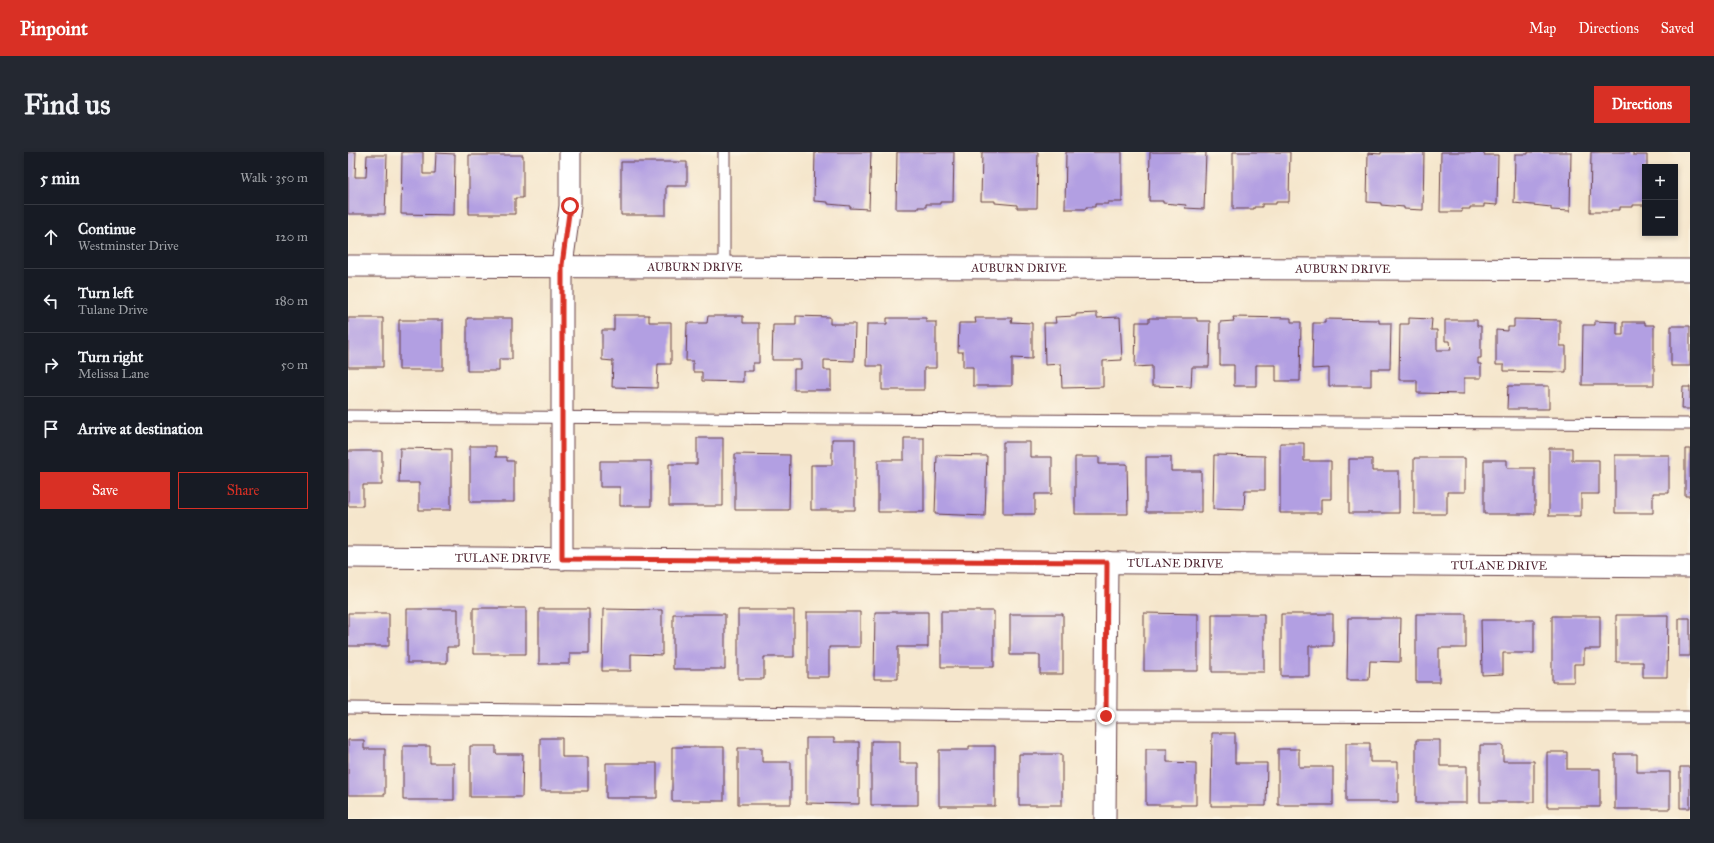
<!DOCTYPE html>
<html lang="en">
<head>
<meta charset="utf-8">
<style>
	:root { --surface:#171b24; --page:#242831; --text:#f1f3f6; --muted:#9ea1a6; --line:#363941; --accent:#d93025 }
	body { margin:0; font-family:"IM FELL Great Primer",serif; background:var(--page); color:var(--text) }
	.controls { position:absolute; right:12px; top:12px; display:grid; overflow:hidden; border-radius:0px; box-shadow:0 2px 6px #0003 }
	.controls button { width:36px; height:36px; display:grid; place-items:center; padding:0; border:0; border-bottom:1px solid var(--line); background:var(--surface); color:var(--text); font:20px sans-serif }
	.stop { position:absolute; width:12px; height:12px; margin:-9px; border:3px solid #d93025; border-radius:50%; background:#fff }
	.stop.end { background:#d93025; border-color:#fff; box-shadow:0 1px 4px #0008 }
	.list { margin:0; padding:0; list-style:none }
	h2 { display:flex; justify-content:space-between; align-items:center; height:52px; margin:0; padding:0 16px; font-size:17px }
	h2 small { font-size:13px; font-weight:400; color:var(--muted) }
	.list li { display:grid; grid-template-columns:26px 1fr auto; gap:12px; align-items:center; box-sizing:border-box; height:64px; padding:0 16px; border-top:1px solid var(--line) }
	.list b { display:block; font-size:15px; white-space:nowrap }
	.list p { margin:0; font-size:13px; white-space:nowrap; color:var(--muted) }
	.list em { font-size:13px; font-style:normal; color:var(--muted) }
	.actions { display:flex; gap:8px; padding:12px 16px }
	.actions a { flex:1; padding:9px 0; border:1px solid var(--accent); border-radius:0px; text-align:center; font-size:14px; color:var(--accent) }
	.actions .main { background:var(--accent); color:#fff }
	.icon { flex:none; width:22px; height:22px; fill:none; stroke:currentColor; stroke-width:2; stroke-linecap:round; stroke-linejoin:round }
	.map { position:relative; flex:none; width:1342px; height:667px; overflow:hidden; border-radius:0px }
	header { display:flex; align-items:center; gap:24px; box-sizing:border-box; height:56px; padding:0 20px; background:var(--accent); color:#fff }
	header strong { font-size:19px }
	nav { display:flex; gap:22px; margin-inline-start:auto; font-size:14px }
	.intro { display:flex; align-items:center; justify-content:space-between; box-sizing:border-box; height:96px; padding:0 24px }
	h1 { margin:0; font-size:28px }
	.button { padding:10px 18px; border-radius:0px; background:var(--accent); color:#fff; font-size:14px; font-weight:700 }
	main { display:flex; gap:24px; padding:0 24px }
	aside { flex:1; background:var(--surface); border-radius:0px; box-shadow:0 2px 6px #0003 }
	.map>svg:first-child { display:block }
</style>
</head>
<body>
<header>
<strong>Pinpoint</strong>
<nav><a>Map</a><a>Directions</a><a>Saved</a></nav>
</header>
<div class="intro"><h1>Find us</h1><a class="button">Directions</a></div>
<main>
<aside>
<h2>5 min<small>Walk · 350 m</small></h2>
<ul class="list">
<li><svg class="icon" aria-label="ahead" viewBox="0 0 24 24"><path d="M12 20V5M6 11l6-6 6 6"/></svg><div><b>Continue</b><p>Westminster Drive</p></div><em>120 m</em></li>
<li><svg class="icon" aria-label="left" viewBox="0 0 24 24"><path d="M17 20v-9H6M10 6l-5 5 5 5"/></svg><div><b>Turn left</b><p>Tulane Drive</p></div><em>180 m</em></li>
<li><svg class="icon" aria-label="right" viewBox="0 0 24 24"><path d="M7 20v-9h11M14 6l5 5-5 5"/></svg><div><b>Turn right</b><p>Melissa Lane</p></div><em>50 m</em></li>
<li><svg class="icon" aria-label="arrive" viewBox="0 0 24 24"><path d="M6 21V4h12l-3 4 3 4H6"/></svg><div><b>Arrive at destination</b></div></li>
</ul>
<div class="actions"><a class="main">Save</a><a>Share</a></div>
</aside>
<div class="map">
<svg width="1342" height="667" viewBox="0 0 1342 667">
	<rect width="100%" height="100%" fill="#fcf5e5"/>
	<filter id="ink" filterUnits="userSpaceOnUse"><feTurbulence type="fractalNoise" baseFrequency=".025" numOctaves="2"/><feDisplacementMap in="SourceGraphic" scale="8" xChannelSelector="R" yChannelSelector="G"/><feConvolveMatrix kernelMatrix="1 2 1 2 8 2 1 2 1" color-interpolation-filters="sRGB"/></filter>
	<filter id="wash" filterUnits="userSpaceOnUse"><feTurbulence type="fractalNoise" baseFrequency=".012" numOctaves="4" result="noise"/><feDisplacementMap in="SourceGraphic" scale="16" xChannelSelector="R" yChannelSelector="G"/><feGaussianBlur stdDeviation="0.9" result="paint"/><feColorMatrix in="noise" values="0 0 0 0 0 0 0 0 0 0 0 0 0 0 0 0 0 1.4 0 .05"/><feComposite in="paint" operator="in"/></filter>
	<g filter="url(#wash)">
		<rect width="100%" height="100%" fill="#f5e6cc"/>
		<g id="blocks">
			<path fill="#b29fe2" d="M0 0H8L7 25H18L19 3H39L37 62H0Z
				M54 0H75V22H87L88 1 107 2 106 63 53 62Z
				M467 0H523L521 57 502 56V54L480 52V50L466 49Z
				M549 0H606L605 50H592V52H578V55H570V57H548Z
				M634 0H690L689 56H669V53L647 51V49H633Z
				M718 0H774V50H760V52H747V55H738V57H717Z
				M802 0H858L856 57 837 56 838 53 815 51V49H801Z
				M885 0H942L941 50H928V52H914V55H906V57H885Z
				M1033 0H1076L1075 58 1056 57V55L1033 53V51L1019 50 1020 1 1033 2Z
				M1093 0H1136V3H1150L1149 53 1136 52V55H1122V57H1114V60H1092Z
				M1180 0H1223L1222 59 1203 58V55L1166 51 1167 2H1180Z
				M1243 0H1285V3H1299V15H1297V53H1285V55H1272V58H1263V60H1242Z
				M121 3H175V46H167V62H121Z
				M273 10H339V34H318V63H273Z
				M749 161V166L772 165 774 208 755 209V235L714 236 713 212 697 213 696 171H708L707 165 728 164V162Z
				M266 163H301V170H323V212H310L309 236 264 235 265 209 254 208V178H266Z
				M360 164H395V171H411V211H405V219H395V230L354 229V220H345V209H338L339 171H359Z
				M448 164 482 165V172H507L506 209 476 208V218H483V238H446V217H453V208H424L425 173H448Z
				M885 165 943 166V170H953L952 229H928V213H908V234H886V213H872V170L886 169Z
				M0 166H35V215H0Z
				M119 166H164V207H151V219H119Z
				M539 166H578V170H588V216H576V238H534V214H518L519 172H539Z
				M627 166H664L663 170 684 171V207L664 206V234H625V215H615V200H610L611 171H628Z
				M801 166H849V169H862L861 215H844L843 235 804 234V214L787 215 788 170H801Z
				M1061 166 1084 167 1083 178H1089V198H1103L1102 189H1097V168H1129V174H1133V206H1130V212H1133V226H1116V242L1069 241V228H1051L1052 172H1061Z
				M977 167 1031 168V171H1043L1042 217H1023V234H981V216L964 217 965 171H977Z
				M1166 167 1212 168V194H1218V220L1156 219V213H1148V178L1160 179V175H1166Z
				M51 168H95V218H51Z
				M1247 169 1269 170V183H1275V170H1297V173H1306V233H1234L1235 173H1247Z
				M1323 174H1342V214H1323Z
				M1160 234H1201V257H1159Z
				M1335 235H1342V257H1334Z
				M349 286H375V354H321V312H349Z
				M556 286H576V360H530V308H556Z
				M484 287H507V358H463V313H484Z
				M655 290H682V305H704V342H687V362H655Z
				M932 291H956V309H983V347H973V361H932Z
				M122 294H148V305H159V309H166V350H122Z
				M52 296 103 297V358H71V331H51Z
				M1201 296H1224V308H1251V342H1233V364H1201Z
				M1337 297H1342V344H1337Z
				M0 299H34V333H15V354H0Z
				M387 302 442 303 441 358H387Z
				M589 303 639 304 637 364 587 362Z
				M866 303 917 304V338H897L896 358 865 357Z
				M1267 303H1321V341H1305V361H1267Z
				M727 305H751V312H779L780 362H727Z
				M798 305H823V319H853V360H798Z
				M1066 306H1117V340H1099V362H1066Z
				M1001 307H1024V319H1051V361H1001Z
				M1136 308H1159V316H1187V362H1136Z
				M252 309H303V354H272V335H252Z
				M125 456H178V502H125Z
				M59 457H110V495H99V511H59Z
				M191 457H241V501H222V512H191Z
				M255 457 314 458V503L283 502V519H254Z
				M390 458H446V505H416V527H390Z
				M593 459H646V515H593Z
				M459 460H512V495H481V525H459Z
				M527 460H580V495H550V527H526Z
				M0 461H41V494H0Z
				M796 461 850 462V519H796Z
				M325 462H377V517H325Z
				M662 462H715V522H692V503H662Z
				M864 462H916V520H864Z
				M933 462H985V494H961V524H933Z
				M1068 462H1118V496H1091V530H1068Z
				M1268 463H1320L1319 525H1295V510H1268Z
				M1204 464H1252V497H1236V512H1226V530H1204Z
				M1000 466H1053L1052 510 1022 509 1021 528H999Z
				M1331 466H1342V504H1331Z
				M1133 468H1186V501H1155V522L1134 523Z
				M864 581H887V611H919L918 654H863Z
				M192 586H214V605H240V639H192Z
				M458 586H486V590H511V652L458 651Z
				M0 588H16V597H37V643H0Z
				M1068 588H1092V614H1119V651H1068Z
				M523 589H552V611H570V653H523Z
				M998 591H1022V610H1050V650H998Z
				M1132 593H1155V609H1186V650H1132Z
				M55 594H82V611H106V648H55Z
				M122 594H148V602H175L174 645H122Z
				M621 594H647V654H591V598H621Z
				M324 595H376V649H324Z
				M390 596H414V610H443V652H390Z
				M798 597H819V610L848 611V653H798Z
				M930 597H951V615H985V653H930Z
				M1199 600H1219V617H1252V655H1199Z
				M671 602H714V653H671Z
				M1267 602H1289V620H1322V657H1267Z
				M258 611H309V646H258Z
				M1332 615H1342V656H1332Z"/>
		</g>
	</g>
	<g filter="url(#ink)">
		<use href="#blocks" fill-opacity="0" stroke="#643d43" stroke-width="1"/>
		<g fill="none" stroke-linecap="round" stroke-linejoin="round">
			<g stroke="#643d43" stroke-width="13">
				<path id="service" d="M376 114V0
					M0 264 1342 272
					M0 556 757 564 1342 565"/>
			</g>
			<g stroke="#643d43" stroke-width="23">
				<g id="minor">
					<path id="s1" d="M0 114 1342 118"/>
					<path id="s2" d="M0 405 1342 415"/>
					<path d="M214 407V113L222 54V0"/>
					<path d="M757 667 759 410"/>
				</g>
			</g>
			<use href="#service" stroke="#fff" stroke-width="11"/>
			<use href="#minor" stroke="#fff" stroke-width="21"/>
		</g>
	</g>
	<g fill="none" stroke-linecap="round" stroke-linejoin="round" filter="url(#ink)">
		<path stroke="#d93025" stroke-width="5" d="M222 54 214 113V407L759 410 758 564"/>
	</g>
	<g text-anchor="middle" stroke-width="3.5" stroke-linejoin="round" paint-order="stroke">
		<g font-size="12" fill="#4a1f2b" stroke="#fcf5e5">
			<text dy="4" stroke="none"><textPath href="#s1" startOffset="347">AUBURN DRIVE</textPath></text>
			<text dy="4" stroke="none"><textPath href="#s1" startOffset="671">AUBURN DRIVE</textPath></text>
			<text dy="4" stroke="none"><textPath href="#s1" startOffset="995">AUBURN DRIVE</textPath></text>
			<text dy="4" stroke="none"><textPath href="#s2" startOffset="155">TULANE DRIVE</textPath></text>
			<text dy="4" stroke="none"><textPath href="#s2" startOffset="827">TULANE DRIVE</textPath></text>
			<text dy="4" stroke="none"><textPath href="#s2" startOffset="1151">TULANE DRIVE</textPath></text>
		</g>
	</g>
</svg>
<div class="controls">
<button>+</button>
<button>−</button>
</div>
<div class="stop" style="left:222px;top:54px"></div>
<div class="stop end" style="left:758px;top:564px"></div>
</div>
</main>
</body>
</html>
